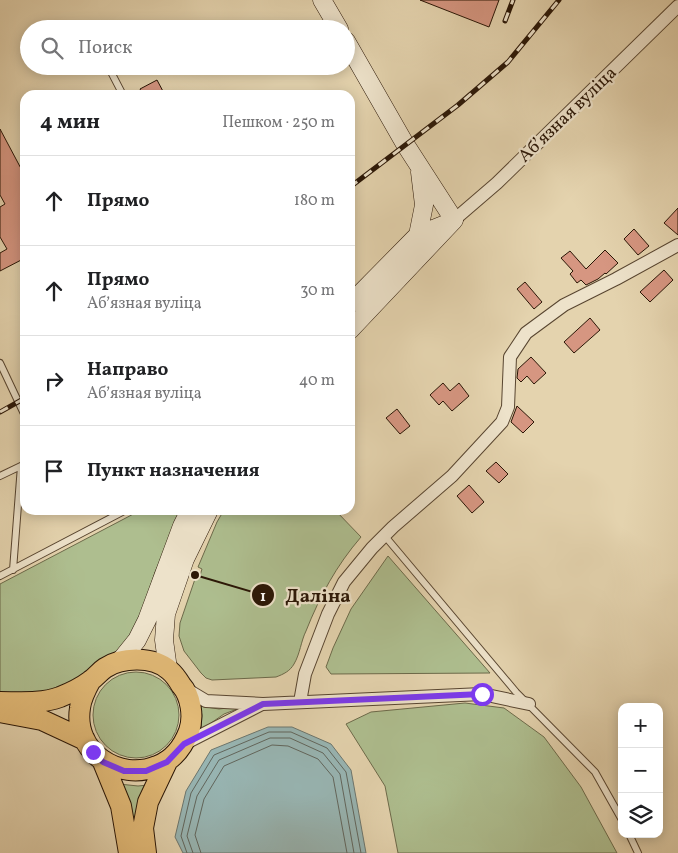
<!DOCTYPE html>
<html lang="ru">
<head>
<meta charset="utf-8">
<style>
	:root { --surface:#fff; --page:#f2f2f2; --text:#202124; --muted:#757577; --line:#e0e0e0 }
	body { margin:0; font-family:Vollkorn,serif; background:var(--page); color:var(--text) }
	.controls { position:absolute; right:15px; bottom:15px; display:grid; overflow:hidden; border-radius:10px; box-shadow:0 2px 12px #0003 }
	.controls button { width:45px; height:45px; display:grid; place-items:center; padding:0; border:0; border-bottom:1px solid var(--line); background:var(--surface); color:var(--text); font:25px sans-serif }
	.stop { position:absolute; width:15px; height:15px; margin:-11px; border:4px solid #7c3aed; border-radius:50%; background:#fff }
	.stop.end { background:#7c3aed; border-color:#fff; box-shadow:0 1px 5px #0008 }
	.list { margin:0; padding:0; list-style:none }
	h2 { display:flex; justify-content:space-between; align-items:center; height:65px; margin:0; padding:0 20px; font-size:21px }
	h2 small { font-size:16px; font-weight:400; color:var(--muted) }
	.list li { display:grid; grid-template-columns:32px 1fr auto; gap:15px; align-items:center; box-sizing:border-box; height:90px; padding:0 20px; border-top:1px solid var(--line) }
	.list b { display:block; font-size:19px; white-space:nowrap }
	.list p { margin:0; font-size:16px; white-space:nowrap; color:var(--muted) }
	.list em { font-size:16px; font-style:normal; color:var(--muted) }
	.icon { flex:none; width:28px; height:28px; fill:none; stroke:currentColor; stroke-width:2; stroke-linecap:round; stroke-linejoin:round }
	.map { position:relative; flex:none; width:678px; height:853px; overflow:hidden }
	.search { position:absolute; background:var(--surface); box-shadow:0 2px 12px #0003; left:20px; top:20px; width:335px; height:55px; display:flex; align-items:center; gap:12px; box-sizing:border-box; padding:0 18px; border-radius:28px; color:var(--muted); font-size:19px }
	.panel { position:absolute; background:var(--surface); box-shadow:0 2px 12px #0003; left:20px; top:90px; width:335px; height:425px; border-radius:15px }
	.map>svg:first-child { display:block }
</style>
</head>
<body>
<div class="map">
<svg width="678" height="853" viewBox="0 0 678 853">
	<rect width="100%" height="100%" fill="#e4d3ae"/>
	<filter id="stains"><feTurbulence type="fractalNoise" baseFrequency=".004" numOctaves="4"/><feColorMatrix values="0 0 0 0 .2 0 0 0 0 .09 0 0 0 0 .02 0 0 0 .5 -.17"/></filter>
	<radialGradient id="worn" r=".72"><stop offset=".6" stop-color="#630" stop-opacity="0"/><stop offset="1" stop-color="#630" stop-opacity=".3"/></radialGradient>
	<path fill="#aebe8f" stroke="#6c6a4a" d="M141 510H183L155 572 139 622 125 646 90 672 58 692 0 694V584Z
		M224 510H335L361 537C336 566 320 596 306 631 301 641 300 654 294 664 290 671 284 674 276 677L212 680 206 678 201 673 184 651 179 636 180 623 195 579H199L202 569 198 567 217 522Z
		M388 556 490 673 331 674 326 667 333 648 351 609Z
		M93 715a43 43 0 1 1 86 0a43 43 0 1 1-86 0Z
		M465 703 504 708 544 737 581 787 617 853H398L385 786 346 724 371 712Z
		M200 706 219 709 245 706 224 714 201 730 202 715Z
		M119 784 138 786 148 785 135 825Z"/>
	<path fill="#98b6b4" stroke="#6c766e" d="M268 727H292L331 744 351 770 366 853H183L175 837 186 791 211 750Z"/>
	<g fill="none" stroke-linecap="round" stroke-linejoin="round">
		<path stroke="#61665d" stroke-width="1" d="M187 853 181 836 191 793 214 755 269 732H291L327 748 346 772 361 853
			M193 853 187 836 197 796 219 760 270 738H290L323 753 340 774 354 853
			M201 853 195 835 204 799 224 766 272 745 288 746 318 759 333 777 347 853"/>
	</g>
	<path fill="#d69681" stroke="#2a1606" d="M420 0H499L489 27Z
		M157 80 165 95H143L140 89Z
		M0 129 25 176V258L0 271V253L7 249 0 237V207L5 204 0 195Z
		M678 208V235L664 223Z
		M634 229 649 246 638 255 624 239Z
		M605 250 618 263 606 274 605 273 598 279 586 285 581 280 577 283 570 274 573 271 561 258 570 251 586 269Z
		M664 270 673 280 650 302 640 292Z
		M525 282 542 302 534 309 517 289Z
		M590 318 600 330 574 353 564 342Z
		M531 357 546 373 534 384 527 376 521 382 517 378 518 369Z
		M443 383 450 391 459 383 469 396 452 411 443 401 439 405 430 395Z
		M517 406 534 422 523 433 511 422Z
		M397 409 410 426 400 434 386 418Z
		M496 462 508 474 499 483 486 471Z
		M469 485 484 502 472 513 457 496Z"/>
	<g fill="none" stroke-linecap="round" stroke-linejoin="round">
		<g stroke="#584530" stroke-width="8">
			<path id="lane" d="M111 72 123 95
				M0 363 25 416
				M0 476 25 464
				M384 535 516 692 595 772 622 820
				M13 570 21 466
				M0 576 126 510
				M629 834 638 853"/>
		</g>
		<g stroke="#584530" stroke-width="14">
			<path id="street" d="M454 220 497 183 678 6
				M186 689 206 701 263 704 482 694 529 704
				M300 702 305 674 328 614 344 582 372 548 393 527 452 476 502 422 508 407 510 357 526 333 564 305 616 279 678 245
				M184 744 262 704"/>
		</g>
		<g stroke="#2a1606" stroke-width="19">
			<path id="secondary" d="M322 0 339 29
				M346 41 405 144 454 220
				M418 235 424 205 420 172
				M350 304 414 239 418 235 448 223
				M350 330 454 220
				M120 661 137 640 147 620 182 526 190 510
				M168 669 164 640 166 614 185 559 209 510"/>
		</g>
		<g stroke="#2a1606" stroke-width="22">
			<path id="primary" d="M0 702C20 702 41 704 60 697 70 693 82 687 90 681 96 677 99 672 105 668 122 657 153 656 169 670 174 674 178 680 181 685 191 696 194 717 189 731 183 747 173 760 157 766 119 782 73 752 80 708 81 698 86 689 91 680
				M0 712 42 720 85 740
				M103 762 121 806 129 853
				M146 853 143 828 148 802 167 762"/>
		</g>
		<use href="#lane" stroke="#ede2ca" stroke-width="6"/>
		<use href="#street" stroke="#ede2ca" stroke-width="12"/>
		<use href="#secondary" stroke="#ede2ca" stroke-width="18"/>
		<use href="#primary" stroke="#e2ba77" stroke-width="20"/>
		<g stroke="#2a1606" stroke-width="5">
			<path id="rail" d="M505 21 513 0
				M350 187 458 105 508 62 559 0
				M0 412 25 398"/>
		</g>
		<use href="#rail" stroke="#ede2ca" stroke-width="3" stroke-dasharray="9" stroke-linecap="butt"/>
	</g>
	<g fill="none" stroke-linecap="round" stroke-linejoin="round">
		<path stroke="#7c3aed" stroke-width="6" d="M93 752 103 762 124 771H146L167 762 184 744 263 704 482 694"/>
	</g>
	<g text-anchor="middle" stroke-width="4.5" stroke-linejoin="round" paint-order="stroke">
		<g font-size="18" fill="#2a1606" stroke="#ede2ca">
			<text transform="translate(567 114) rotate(-44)" y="6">Абʼязная вуліца</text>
		</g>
	</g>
	<path fill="none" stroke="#2a1606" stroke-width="2" d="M195 575L263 595"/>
	<g fill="#2a1606" stroke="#ede2ca" stroke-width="2">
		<circle cx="195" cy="575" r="5"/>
		<circle cx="263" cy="595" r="12"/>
	</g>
	<g font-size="15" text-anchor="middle" font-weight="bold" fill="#fff">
		<text x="263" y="601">1</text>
	</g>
	<g font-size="19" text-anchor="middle" font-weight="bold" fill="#2a1606" stroke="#ede2ca" stroke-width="4.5" stroke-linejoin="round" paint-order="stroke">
		<text x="318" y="602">Даліна</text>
	</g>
	<rect width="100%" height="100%" filter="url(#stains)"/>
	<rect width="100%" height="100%" fill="url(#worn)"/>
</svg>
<div class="controls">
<button>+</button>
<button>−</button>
<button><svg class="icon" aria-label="layers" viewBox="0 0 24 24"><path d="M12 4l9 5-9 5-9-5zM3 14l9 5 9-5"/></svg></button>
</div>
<div class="stop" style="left:482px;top:694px"></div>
<div class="stop end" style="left:93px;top:752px"></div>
<div class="search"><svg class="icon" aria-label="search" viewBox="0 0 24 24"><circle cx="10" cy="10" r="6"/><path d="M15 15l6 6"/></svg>Поиск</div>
<section class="panel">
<h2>4 мин<small>Пешком · 250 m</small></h2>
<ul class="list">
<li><svg class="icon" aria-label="ahead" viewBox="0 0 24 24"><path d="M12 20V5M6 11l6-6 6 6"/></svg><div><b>Прямо</b></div><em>180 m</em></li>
<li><svg class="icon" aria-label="ahead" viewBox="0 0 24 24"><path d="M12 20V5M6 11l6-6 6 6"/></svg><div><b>Прямо</b><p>Абʼязная вуліца</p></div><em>30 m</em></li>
<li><svg class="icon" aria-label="right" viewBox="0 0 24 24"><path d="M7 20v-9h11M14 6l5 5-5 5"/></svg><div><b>Направо</b><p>Абʼязная вуліца</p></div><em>40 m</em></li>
<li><svg class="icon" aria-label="arrive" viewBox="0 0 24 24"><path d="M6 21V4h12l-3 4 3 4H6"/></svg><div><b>Пункт назначения</b></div></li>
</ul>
</section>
</div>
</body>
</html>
